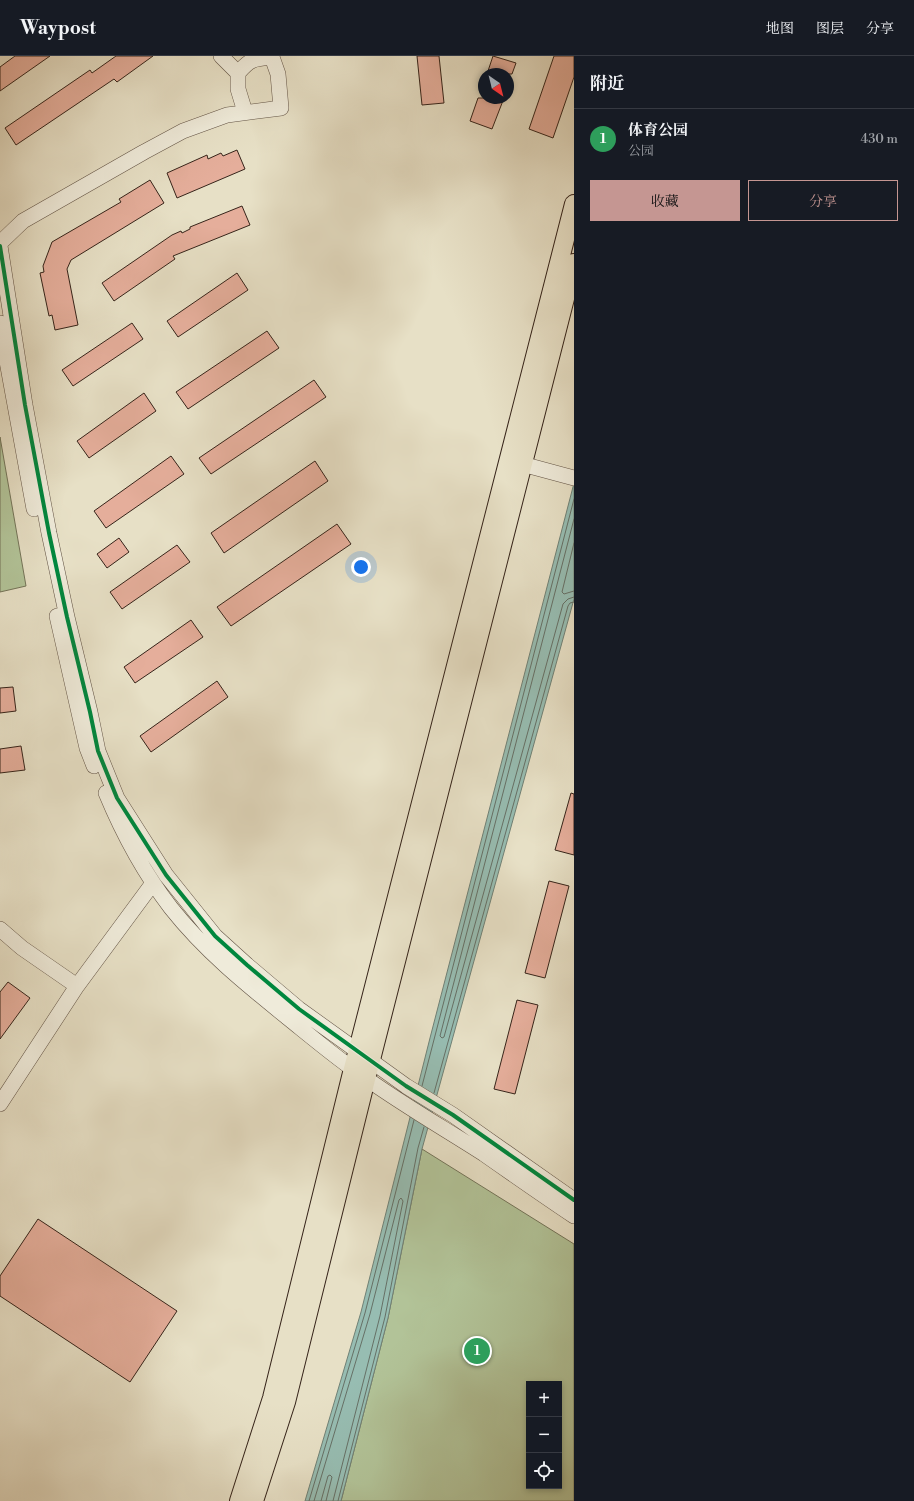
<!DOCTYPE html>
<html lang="zh">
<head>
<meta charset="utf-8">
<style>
	:root { --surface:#171b24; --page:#20242c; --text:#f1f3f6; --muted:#9ea1a6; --line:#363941; --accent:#c59692 }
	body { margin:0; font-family:"Libre Bodoni","Noto Serif SC",serif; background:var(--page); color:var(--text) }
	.controls { position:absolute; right:12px; bottom:12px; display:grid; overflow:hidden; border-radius:0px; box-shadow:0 2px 6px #0003 }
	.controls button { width:36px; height:36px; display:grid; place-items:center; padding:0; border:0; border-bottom:1px solid var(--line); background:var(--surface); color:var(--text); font:20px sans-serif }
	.compass { position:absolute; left:478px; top:12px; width:36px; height:36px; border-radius:50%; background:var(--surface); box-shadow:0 2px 6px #0003; rotate:145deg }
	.you { position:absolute; left:361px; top:511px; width:14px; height:14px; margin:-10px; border:3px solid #fff; border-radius:50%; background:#1a73e8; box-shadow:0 0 0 6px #1a73e833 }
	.badge { display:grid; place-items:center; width:26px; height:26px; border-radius:50%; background:var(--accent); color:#fff; font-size:13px; font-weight:700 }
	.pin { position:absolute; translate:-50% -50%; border:2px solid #fff; box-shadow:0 1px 4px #0006 }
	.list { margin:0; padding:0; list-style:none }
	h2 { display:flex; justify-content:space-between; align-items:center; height:52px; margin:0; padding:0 16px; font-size:17px }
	h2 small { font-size:13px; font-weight:400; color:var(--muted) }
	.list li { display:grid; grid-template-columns:26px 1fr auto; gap:12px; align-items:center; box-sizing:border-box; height:60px; padding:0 16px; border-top:1px solid var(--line) }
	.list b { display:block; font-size:15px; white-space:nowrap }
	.list p { margin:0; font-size:13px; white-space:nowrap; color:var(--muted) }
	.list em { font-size:13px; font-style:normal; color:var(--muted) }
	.actions { display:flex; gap:8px; padding:12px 16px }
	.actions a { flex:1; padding:9px 0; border:1px solid var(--accent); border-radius:0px; text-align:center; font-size:14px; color:var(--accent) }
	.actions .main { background:var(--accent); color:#111 }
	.icon { flex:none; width:22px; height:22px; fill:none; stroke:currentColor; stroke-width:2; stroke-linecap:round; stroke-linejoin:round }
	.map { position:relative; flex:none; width:574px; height:1445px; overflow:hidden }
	header { display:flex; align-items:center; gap:24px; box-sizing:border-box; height:56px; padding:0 20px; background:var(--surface); border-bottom:1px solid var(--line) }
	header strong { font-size:19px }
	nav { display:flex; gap:22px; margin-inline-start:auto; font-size:14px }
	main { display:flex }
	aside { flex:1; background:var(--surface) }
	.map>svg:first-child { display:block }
</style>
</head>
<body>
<header>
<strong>Waypost</strong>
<nav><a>地图</a><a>图层</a><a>分享</a></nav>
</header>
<main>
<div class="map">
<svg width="574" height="1445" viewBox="0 0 574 1445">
	<rect width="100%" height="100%" fill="#e7e0c6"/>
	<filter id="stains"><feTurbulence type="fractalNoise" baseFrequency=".005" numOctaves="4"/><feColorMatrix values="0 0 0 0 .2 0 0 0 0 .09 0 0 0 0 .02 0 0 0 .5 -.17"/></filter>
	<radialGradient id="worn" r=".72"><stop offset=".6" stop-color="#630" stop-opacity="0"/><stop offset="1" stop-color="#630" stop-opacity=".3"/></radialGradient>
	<path fill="#b2c398" stroke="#747459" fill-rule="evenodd" d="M0 381 26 530 0 536Z
		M422 1093 574 1188V1445H341L388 1262ZM529 1328H559V1430H529Z"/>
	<path fill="#97bdb2" stroke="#708075" d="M574 427V543L422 1093 388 1262 341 1445H305L361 1256 430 982Z"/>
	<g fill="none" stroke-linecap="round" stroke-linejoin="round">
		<path stroke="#667066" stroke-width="1" d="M574 463 440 980 442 982 444 981 563 548 568 543 574 541
			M574 487 562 536 564 538 574 535
			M422 1030 574 443
			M434 1037 568 550 570 547 574 546
			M309 1445 365 1257 414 1064
			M314 1445 370 1258 399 1144 401 1142 403 1145 380 1260 333 1445
			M321 1445 328 1420 330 1419 332 1421 326 1445
			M338 1445 385 1261 418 1092 424 1071"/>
	</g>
	<path fill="#e5ae9b" stroke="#36241a" d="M15 0H50L0 35V11Z
		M116 0H153L117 26 114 23 16 89 5 72 90 14 92 17Z
		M417 0H439L444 47 422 49Z
		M493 0 516 7 512 18H487Z
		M554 0H574V21L553 82 529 73Z
		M478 42H504L492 73 470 65Z
		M237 94 245 113 177 142 167 117 207 99 208 103 221 97 223 100Z
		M150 124 164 147 71 204 67 213 78 269 55 274 52 259 49 260 40 217 44 216 43 210 52 186 121 146 119 143Z
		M242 150 250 169 173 200 175 203 114 245 102 227 172 179 181 175 182 177 190 173V171Z
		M237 217 248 234 178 281 167 265Z
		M132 267 143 283 73 330 62 314Z
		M267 275 279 292 188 353 176 336Z
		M314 324 326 341 211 418 199 402Z
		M144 337 156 355 89 402 77 385Z
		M171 400 184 418 106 472 94 455Z
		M315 405 328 425 224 497 211 477Z
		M337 468 351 488 231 570 217 551Z
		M119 482 129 496 107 512 97 498Z
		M177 489 190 506 122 553 110 536Z
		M191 564 203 581 135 627 124 611Z
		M217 625 228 641 151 696 140 680Z
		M13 631 16 655 0 657V632Z
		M21 690 25 714 0 717V693Z
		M571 737 574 738V799L555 794Z
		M549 825 569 830 545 922 525 917Z
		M8 926 30 942 0 983V936Z
		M517 944 538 949 515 1038 494 1033Z
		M38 1163 177 1255 130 1326 0 1240V1220Z"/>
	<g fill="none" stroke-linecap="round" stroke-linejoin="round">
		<g stroke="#625345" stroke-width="16">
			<path id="minor" d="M221 0 238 17
				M0 187 23 165 144 96 183 75 227 59 281 52 278 18 272 1C253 3 250 3 238 17V33L245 56
				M0 190 25 349 49 477 67 561 90 656 98 695 117 742 166 819 215 880 247 909 299 953 406 1030 453 1059 574 1144
				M0 267 34 453
				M522 408 574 422
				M57 560 87 692 94 710
				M106 737C123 778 144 817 171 852 205 895 246 928 288 962 314 983 340 1005 367 1023 405 1050 445 1073 484 1098 514 1119 544 1140 574 1160
				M0 873 22 892 77 930
				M0 1048 77 930 153 827"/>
		</g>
		<g stroke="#36241a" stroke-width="20">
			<path id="major" d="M239 1445 272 1342 353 1013 574 148
				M254 1445 286 1346 366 1023 574 207"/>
		</g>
		<use href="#minor" stroke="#efebda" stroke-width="15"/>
		<use href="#major" stroke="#e7e0c6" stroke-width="18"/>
		<g stroke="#efebda" stroke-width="6">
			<path id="cycleway" d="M0 190 25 349 49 477 67 561 90 656 98 695 117 742 166 819 215 880 247 909 299 953 406 1030 453 1059 574 1144"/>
		</g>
		<use href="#cycleway" stroke="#00873e" stroke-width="4"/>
	</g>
	<rect width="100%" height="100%" filter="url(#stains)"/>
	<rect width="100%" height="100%" fill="url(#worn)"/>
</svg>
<div class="controls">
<button>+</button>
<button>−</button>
<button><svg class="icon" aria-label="locate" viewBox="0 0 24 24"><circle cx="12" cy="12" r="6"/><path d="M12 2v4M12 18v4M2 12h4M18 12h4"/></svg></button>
</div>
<svg class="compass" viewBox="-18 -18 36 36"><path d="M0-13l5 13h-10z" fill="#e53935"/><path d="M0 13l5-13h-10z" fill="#9ea1a6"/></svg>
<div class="you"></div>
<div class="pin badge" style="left:477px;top:1295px;background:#2e9e5b">1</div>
</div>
<aside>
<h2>附近<small></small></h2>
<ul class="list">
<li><span class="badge" style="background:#2e9e5b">1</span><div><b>体育公园</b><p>公园</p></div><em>430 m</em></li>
</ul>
<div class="actions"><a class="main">收藏</a><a>分享</a></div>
</aside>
</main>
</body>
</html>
